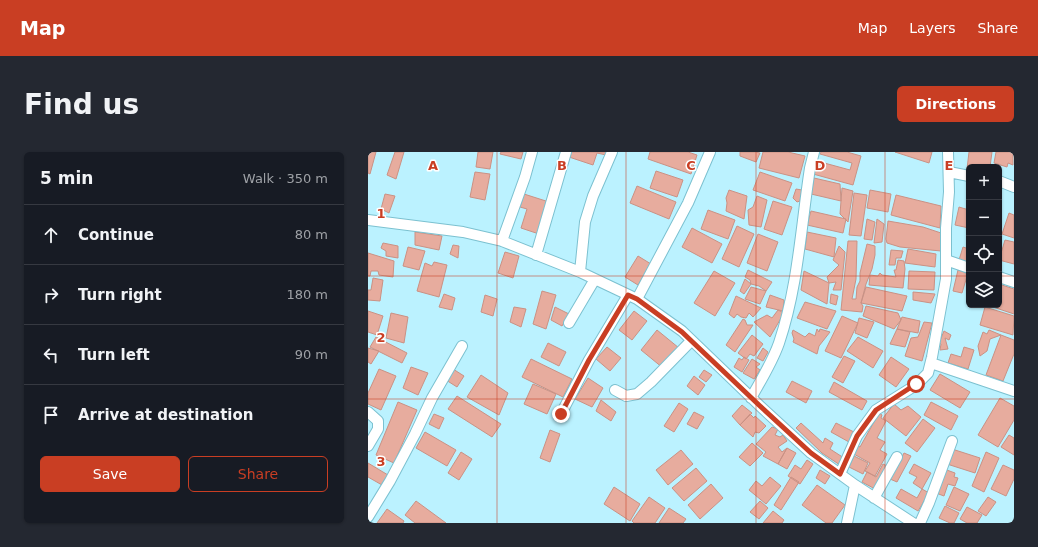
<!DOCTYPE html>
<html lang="en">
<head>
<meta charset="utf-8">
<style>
	:root { --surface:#171b24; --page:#242831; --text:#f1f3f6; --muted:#9ea1a6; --line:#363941; --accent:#c93e23 }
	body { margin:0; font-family:"DejaVu Sans",sans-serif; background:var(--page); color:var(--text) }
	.controls { position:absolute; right:12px; top:12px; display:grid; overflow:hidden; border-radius:6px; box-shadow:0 1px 3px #0004 }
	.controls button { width:36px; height:36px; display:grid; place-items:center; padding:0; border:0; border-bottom:1px solid var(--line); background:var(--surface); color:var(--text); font:20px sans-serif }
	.stop { position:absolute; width:12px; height:12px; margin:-9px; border:3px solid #c93e23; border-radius:50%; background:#fff }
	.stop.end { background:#c93e23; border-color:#fff; box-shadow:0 1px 4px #0008 }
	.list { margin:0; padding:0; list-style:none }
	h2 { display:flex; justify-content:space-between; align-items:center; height:52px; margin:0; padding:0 16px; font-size:17px }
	h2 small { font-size:13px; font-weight:400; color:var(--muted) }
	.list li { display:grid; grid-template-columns:26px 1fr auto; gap:12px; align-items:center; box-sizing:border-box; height:60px; padding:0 16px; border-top:1px solid var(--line) }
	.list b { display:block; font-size:15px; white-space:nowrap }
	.list em { font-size:13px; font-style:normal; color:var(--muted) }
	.actions { display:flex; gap:8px; padding:12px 16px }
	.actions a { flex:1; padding:9px 0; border:1px solid var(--accent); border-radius:6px; text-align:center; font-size:14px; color:var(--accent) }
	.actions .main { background:var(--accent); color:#fff }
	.icon { flex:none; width:22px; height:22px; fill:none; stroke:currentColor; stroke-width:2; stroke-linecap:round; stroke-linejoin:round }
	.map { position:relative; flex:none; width:646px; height:371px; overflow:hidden; border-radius:6px }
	header { display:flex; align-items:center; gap:24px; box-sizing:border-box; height:56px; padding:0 20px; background:var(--accent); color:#fff }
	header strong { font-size:19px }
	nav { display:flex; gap:22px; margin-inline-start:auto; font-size:14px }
	.intro { display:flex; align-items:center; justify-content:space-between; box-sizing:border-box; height:96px; padding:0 24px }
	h1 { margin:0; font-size:28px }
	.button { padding:10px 18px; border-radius:6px; background:var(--accent); color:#fff; font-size:14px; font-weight:700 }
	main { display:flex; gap:24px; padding:0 24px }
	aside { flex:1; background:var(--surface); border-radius:6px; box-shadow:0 1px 3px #0004 }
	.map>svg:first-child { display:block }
</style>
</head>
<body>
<header>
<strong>Map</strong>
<nav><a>Map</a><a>Layers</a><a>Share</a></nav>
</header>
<div class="intro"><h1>Find us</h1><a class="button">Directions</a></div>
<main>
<aside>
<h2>5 min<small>Walk · 350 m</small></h2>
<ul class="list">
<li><svg class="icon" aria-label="ahead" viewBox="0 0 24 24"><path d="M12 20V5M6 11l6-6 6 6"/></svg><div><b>Continue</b></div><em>80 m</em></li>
<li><svg class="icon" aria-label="right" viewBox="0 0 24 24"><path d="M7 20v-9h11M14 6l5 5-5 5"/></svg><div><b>Turn right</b></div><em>180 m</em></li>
<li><svg class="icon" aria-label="left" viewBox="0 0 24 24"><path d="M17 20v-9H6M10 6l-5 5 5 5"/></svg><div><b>Turn left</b></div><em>90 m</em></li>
<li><svg class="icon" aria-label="arrive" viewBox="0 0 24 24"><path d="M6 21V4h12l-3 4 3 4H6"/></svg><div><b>Arrive at destination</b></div></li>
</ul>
<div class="actions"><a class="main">Save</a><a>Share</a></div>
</aside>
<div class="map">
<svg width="646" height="371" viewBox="0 0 646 371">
	<rect width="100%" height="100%" fill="#bbf2ff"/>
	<path fill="#e7ac9e" stroke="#ca9184" d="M0 0H8L2 22 0 21Z
		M27 0H36L28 27 19 23Z
		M110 0H125L122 17 108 15Z
		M133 0H155L153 7 132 2Z
		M203 0H239L238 3 229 1 225 13 201 5Z
		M282 0H320L329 3 323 22 280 7Z
		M372 0H387L392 1 388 10 372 4Z
		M395 0H420L437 4 431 26 391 16Z
		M453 0H479L493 4 485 33 445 22 449 9 482 18 484 11 452 2Z
		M527 0H564L561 11Z
		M601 0H624L622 15H601V18L599 17Z
		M628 0H645V13L640 11 639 15 626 11Z
		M288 19 315 28 309 45 282 36Z
		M107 20 122 22 117 48 102 45Z
		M392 20 424 31 417 49 385 38Z
		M446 26 472 32 473 49 443 42Z
		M269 34 308 50 301 67 262 51Z
		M474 36 485 39 480 70 472 62Z
		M428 37 434 38 432 49 429 50 425 46Z
		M361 38 379 44 376 67 358 59 359 51 358 46Z
		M502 38 523 42 520 60 499 56Z
		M486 41 499 43 493 84 481 83Z
		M17 42 27 44 21 61 13 57Z
		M156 42 181 50 171 82 153 76 159 57 152 55Z
		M528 43 573 54 572 76 523 63Z
		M389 44 399 48 393 75 381 73 380 58 385 55Z
		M405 49 424 55 414 83 396 77Z
		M591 55 601 58V76L587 73Z
		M340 58 367 68 360 87 333 77Z
		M443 59 478 67 475 81 439 73Z
		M641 61 646 63V86L634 82Z
		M499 67 507 70 504 88 496 87Z
		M509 67 516 72 514 90 506 91Z
		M520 69 555 75 573 81V99L532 95 519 91 518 87Z
		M369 74 386 82 371 115 354 107Z
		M324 76 354 92 344 111 314 95Z
		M47 80 74 84 71 98 47 93Z
		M439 80 468 86 466 105 437 97Z
		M390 82 410 90 399 119 379 111Z
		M637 88 646 90V112L631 108Z
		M480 89H489L488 127 484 147H488L489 135 492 129V121L499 92 507 94V103L504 117 498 132 493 151 495 154 494 160 473 158Z
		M15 91 30 94V106L18 104V99L13 96Z
		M85 93 91 94 90 106 82 102Z
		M471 94 477 100 473 138H465L468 130 461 131 459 125 471 113 465 108Z
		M40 95 57 99 51 118 35 114Z
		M595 95 601 97V111L591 108Z
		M540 97 568 102 567 115 537 111Z
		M523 98 535 99 533 106H528L527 113H521Z
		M137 100 151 104 145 126 130 121Z
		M0 101 26 109 25 125 11 123 10 119H3L2 124H0Z
		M270 104 283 112 270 133 257 125Z
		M530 108 536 109 537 117 535 136 501 133 502 123 510 124 512 121 514 123 528 125 526 118H528Z
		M66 110 79 113 71 145 49 139 57 111 64 114Z
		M380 118 404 130 398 139 391 134 383 132 382 128 377 125Z
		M590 118 600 121 594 141 585 139Z
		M346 119 367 131 347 164 326 151Z
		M436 119 461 131 459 152 433 138Z
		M541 119 567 120 566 138 540 137Z
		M5 126 15 128 12 149 0 148V138H3Z
		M377 127 383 132 376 142 372 139Z
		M631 132 646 137V162L619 153H631Z
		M383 135 398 139 392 152 377 147Z
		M498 135 539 144 534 159 493 151Z
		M174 139 188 143 178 177 165 172Z
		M545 140 567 142 563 151 545 148Z
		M76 142 87 146 84 158 71 155Z
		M463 142 470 144 468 153 462 151Z
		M117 143 129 147 125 164 113 160Z
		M402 143 416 148 415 159 398 155Z
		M368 144 393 156 385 165 381 161 378 166 373 165 369 162 366 166 361 162Z
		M437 150 468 159 459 177 429 166Z
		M498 154 530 161 533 168 526 177 495 164Z
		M146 155 158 157 153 175 142 170Z
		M187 155 201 162 194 174 183 168Z
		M617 155 646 164 645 183 612 173Z
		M410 158 416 161 402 185 386 170 399 163 404 166Z
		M0 159 15 164 9 183 0 180Z
		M266 159 279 169 264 188 251 178Z
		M23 161 40 165 36 191 18 186Z
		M474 164 490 171 473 206 457 199Z
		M534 165 552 169 550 181 529 177Z
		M491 166 506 170 499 186 487 181Z
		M375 167 377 168 379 173H385L367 200 358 193Z
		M556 170 564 171 554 209 537 204 543 186 550 185Z
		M449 177 451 180 452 177 462 180 451 194 449 202 425 190 426 187 424 181 425 178 437 185 441 181 447 184Z
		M529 177 542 180 537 195 522 192Z
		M289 178 311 196 295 216 273 198Z
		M621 178 633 183 622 187 619 199 612 204 610 194 615 180 619 182Z
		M576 179 583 183 581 188 577 186 580 197 572 198 573 192 571 191Z
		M384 183 395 192 386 204 382 202 378 207 370 201Z
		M633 183 646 188V202L635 229 618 223Z
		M8 185 39 201 34 211 2 195Z
		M490 185 515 199 505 216 479 199Z
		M180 191 198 200 191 214 173 205Z
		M239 195 253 206 242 219 228 207Z
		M596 195 606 198 600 217 580 211 583 202 593 205Z
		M0 196 11 199 3 212 0 210Z
		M395 196 400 200 395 209 389 206Z
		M476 204 487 209 475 231 464 225Z
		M376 205 381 208 374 220 366 215 371 206 374 208Z
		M523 205 541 217 528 235 511 223Z
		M163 207 204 227 195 245 154 225Z
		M384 207 392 212 388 215 392 218 386 227 375 221Z
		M43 215 60 221 50 243 35 236Z
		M11 217 28 224 13 258 0 252V241Z
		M85 217 96 224 89 235 78 228Z
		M336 218 344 223 338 230 331 225Z
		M572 222 602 240 592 256 562 238Z
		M113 223 140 241 131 263 99 245Z
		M326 224 337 233 330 243 319 234Z
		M220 226 235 236 224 255 207 247Z
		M424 229 444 239 438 251 418 240Z
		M466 230 499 249 494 258 461 240Z
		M165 232 188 242 179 262 156 252Z
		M89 244 133 272 124 285 80 257Z
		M632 246 646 254V268L630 295 610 283Z
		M233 248 248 260 243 269 228 259Z
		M30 250 49 258 26 311 8 303Z
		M563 250 590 264 583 278 556 263Z
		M311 251 320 257 306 280 296 274Z
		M526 252 533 258 540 254 553 265 538 284 515 266Z
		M374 253 384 261 372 273 364 264Z
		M326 260 336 265 329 277 319 272Z
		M511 261 514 263 513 266 518 269 509 286 517 290 512 298 519 302 507 324 497 319 502 311 484 301 488 293 492 295Z
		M66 262 76 266 71 277 61 272Z
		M382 262 386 266 387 264 398 274 391 281 387 280 385 285 372 273Z
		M555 267 567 276 549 300 537 291Z
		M433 271 455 291 457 286 465 291 462 297 476 306 472 313 454 301 428 276Z
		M468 271 486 280 481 290 463 280Z
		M404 275 410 277 407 283 412 285 415 283 419 289 410 295 414 300 419 296 410 312 395 304 398 300 388 292Z
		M182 278 192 282 182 310 172 306Z
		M57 280 88 298 79 314 48 296Z
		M641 283 646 286V303L633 295Z
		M384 291 395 301 382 314 371 305Z
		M419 296 428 301 419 317 410 312Z
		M584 297 612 306 607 321 579 312Z
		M313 298 325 312 300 333 288 318Z
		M93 300 104 307 91 328 80 321Z
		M618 300 631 306 616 340 604 334Z
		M536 301 543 304 529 330 522 327Z
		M486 304 500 311 495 322 481 315Z
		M439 308 445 312 432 332 420 324 427 313 433 317Z
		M0 311 20 323 14 333 0 325Z
		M515 312 521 315 509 338 494 330 499 320 508 325Z
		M546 312 563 321 554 337 545 331 549 325 541 321Z
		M635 313 646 318V327L638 344 623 337Z
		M328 316 339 329 316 349 304 336Z
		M576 317 587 321 586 325 590 326 587 334 580 332 576 344 568 341Z
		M452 318 462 324 457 332 448 326Z
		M402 325 413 334 398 352 381 338 388 329 394 334Z
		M423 325 431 330 413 358 406 353Z
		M343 332 355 346 332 367 320 353Z
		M449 333 477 353 464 371H458L434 353Z
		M246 335 272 352 262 369 236 352Z
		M586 335 601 342 592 359 578 353Z
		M533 337 549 346 554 337 561 341 550 359 528 346Z
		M281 345 297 356 287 371H266L264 369Z
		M620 345 628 350 618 364 610 359Z
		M48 349 78 371H47L37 363Z
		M392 349 400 356 391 367 382 360Z
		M577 354 591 361 586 371H582L571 366Z
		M599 355 614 363 609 371H599L592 367Z
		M301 356 318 367 315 371H291Z
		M19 357 36 369 35 371H9Z
		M405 359 416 368 414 371H395Z"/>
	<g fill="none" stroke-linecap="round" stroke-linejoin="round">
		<g stroke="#7cc1d0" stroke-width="12">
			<path id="street" d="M581 20 601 24
				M631 29 646 35
				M0 68 95 80 134 89 212 120 269 147 314 179 392 254 443 301 487 333 545 371
				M134 89 157 25 164 0
				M168 103 198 0
				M578 108 601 116
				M212 120 217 70 225 44 244 0
				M631 125 646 130
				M269 147 320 51 342 0
				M201 171 227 127
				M563 211 646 239
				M247 238 258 244 269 242 283 230 323 189
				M383 246C393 228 404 211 411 191 430 135 433 74 442 16L446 0
				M0 260 10 269V277L0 294
				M193 262 221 208 260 143
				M472 322 489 284 508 258 548 233 560 221 564 205 578 127V76L581 40 580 0
				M506 346 529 305
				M0 365 22 329 47 282 64 246 94 194
				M479 371 487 333
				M552 371 561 351 584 289"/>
		</g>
		<use href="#street" stroke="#fff" stroke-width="10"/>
	</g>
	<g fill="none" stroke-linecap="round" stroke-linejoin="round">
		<path stroke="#c93e23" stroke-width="5" d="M193 262 221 208 260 143 269 147 314 180 392 254 443 301 472 322 489 284 508 258 548 232"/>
	</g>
	<path fill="none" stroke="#c93e23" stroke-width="1" stroke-opacity="0.55" d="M129 0V371M258 0V371M388 0V371M517 0V371M0 124H601M631 124H646M0 247H646"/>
	<g font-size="13" text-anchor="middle" font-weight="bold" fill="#c93e23" stroke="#fff" stroke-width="3" stroke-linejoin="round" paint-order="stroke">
		<text x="65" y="18">A</text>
		<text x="194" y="18">B</text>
		<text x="323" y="18">C</text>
		<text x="452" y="18">D</text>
		<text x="581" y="18">E</text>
		<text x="13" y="66">1</text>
		<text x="13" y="190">2</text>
		<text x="13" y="314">3</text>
	</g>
</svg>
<div class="controls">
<button>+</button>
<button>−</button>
<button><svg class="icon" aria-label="locate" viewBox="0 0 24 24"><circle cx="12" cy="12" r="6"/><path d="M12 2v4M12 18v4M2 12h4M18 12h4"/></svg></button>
<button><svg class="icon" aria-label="layers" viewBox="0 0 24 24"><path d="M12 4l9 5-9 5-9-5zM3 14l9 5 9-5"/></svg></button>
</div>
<div class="stop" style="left:548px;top:232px"></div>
<div class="stop end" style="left:193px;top:262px"></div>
</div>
</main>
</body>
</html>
